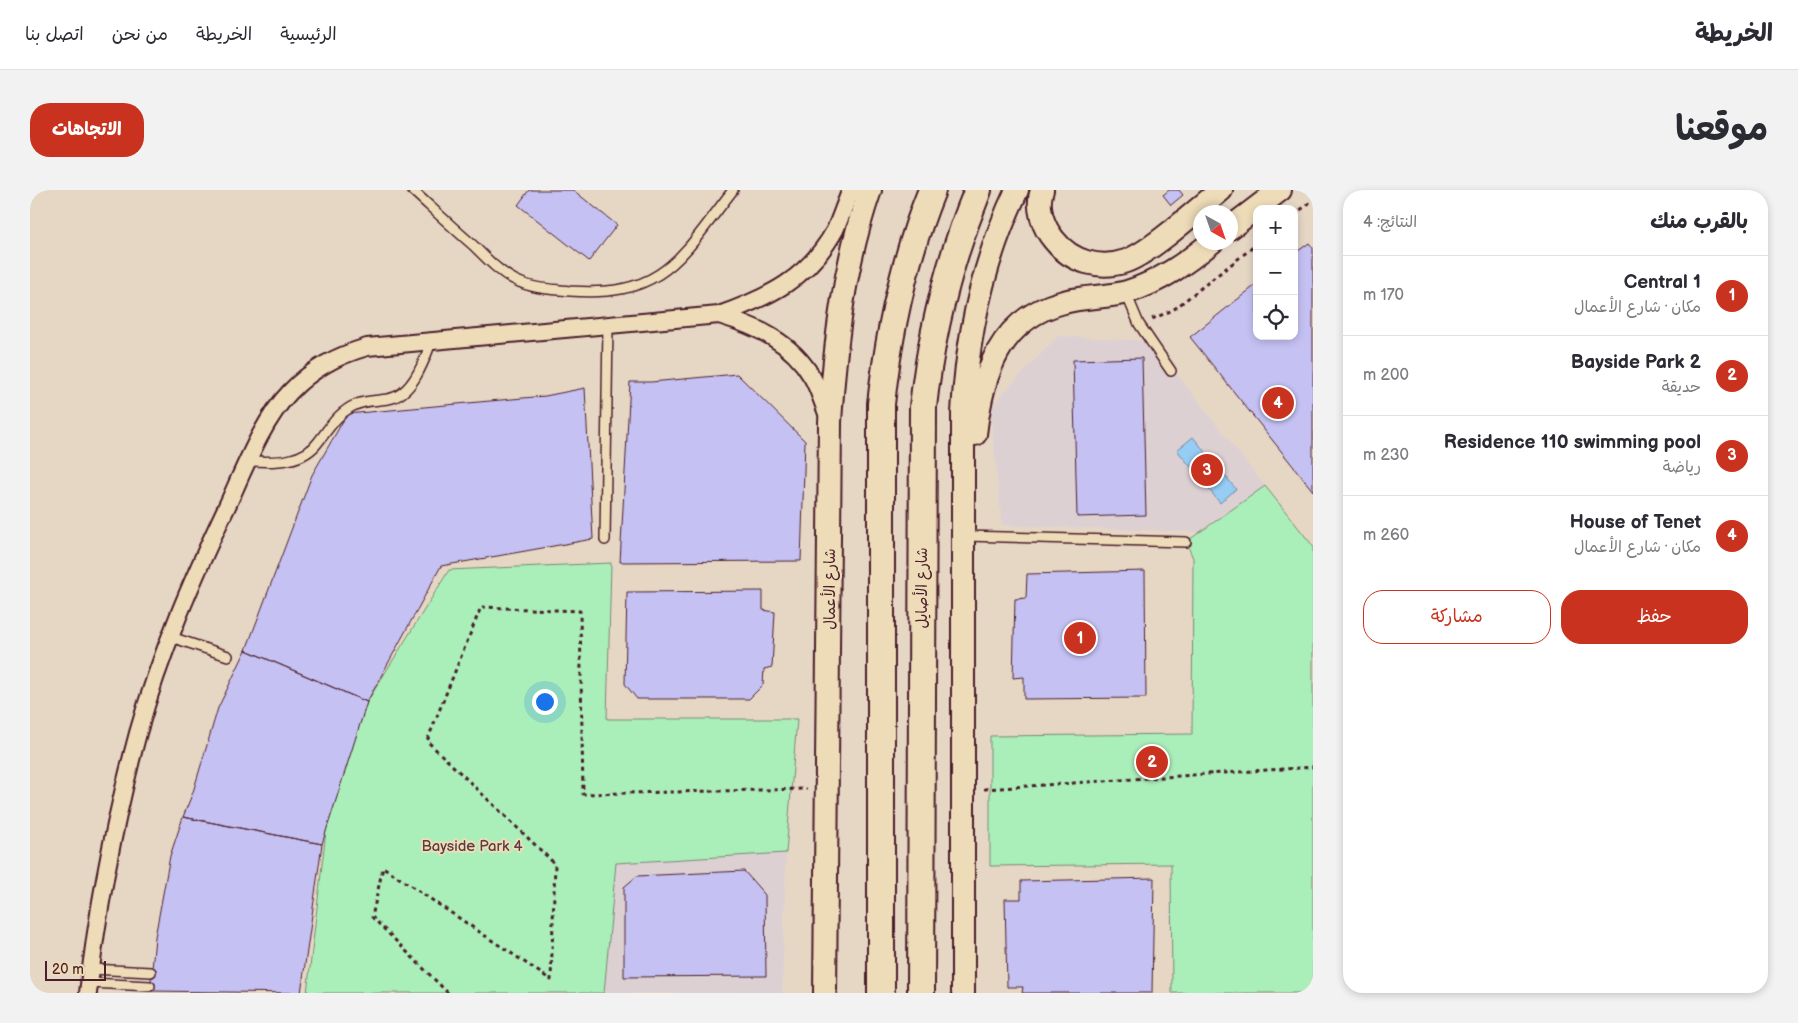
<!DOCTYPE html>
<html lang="ar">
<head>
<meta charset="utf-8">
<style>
	:root { --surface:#fff; --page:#f2f2f3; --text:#2b2b33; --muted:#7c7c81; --line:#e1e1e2; --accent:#c8321e }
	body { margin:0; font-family:"Balsamiq Sans","Playpen Sans Arabic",sans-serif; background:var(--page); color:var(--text); direction:rtl }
	.controls { position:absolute; right:15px; top:15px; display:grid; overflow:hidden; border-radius:10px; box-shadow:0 2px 8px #0003 }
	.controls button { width:45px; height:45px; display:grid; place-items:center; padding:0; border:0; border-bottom:1px solid var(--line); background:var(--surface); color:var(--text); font:25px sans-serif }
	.compass { position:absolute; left:1163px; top:15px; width:45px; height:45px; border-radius:50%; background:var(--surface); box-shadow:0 2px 8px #0003; rotate:140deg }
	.scale { position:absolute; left:15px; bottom:12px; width:61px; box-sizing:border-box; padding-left:5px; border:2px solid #4a1f2b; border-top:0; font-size:14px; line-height:18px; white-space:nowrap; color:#4a1f2b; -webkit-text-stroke:4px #eedcb9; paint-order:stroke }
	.you { position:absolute; left:514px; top:511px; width:18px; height:18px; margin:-12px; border:4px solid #fff; border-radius:50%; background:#1a73e8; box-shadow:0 0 0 8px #1a73e833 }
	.badge { display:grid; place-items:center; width:32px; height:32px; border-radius:50%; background:var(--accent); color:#fff; font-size:16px; font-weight:700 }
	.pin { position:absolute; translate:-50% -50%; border:2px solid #fff; box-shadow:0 1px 5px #0006 }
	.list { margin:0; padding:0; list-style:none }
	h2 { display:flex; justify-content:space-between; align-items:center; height:65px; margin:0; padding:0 20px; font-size:21px }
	h2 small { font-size:16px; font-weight:400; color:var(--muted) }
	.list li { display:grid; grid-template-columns:32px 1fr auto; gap:15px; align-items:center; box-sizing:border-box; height:80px; padding:0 20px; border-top:1px solid var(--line) }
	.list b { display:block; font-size:19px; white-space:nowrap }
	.list p { margin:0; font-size:16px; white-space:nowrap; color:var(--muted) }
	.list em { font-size:16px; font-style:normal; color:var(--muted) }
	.actions { display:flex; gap:10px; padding:15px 20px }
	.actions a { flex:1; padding:11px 0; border:1px solid var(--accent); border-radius:20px; text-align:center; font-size:18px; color:var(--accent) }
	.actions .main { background:var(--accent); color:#fff }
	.icon { flex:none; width:28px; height:28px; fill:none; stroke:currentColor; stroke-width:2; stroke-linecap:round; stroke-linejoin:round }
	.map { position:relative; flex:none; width:1283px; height:803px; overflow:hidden; direction:ltr; border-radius:20px }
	header { display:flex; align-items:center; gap:30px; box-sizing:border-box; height:70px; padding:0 25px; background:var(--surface); border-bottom:1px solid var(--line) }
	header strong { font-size:24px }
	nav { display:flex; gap:28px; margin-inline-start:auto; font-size:18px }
	.intro { display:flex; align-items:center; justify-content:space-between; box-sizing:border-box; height:120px; padding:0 30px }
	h1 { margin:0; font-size:35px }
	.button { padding:12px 22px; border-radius:20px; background:var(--accent); color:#fff; font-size:18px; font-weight:700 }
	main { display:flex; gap:30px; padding:0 30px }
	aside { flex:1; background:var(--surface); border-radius:20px; box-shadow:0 2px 8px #0003 }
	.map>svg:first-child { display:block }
</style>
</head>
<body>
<header>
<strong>الخريطة</strong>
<nav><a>الرئيسية</a><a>الخريطة</a><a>من نحن</a><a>اتصل بنا</a></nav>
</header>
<div class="intro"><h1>موقعنا</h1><a class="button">الاتجاهات</a></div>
<main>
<aside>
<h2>بالقرب منك<small>النتائج: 4</small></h2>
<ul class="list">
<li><span class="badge">1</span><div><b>Central 1</b><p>مكان · شارع الأعمال</p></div><em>170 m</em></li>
<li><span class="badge">2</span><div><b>Bayside Park 2</b><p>حديقة</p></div><em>200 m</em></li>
<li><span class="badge">3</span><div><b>Residence 110 swimming pool</b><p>رياضة</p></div><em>230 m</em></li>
<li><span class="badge">4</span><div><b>House of Tenet</b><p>مكان · شارع الأعمال</p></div><em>260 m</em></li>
</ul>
<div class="actions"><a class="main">حفظ</a><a>مشاركة</a></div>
</aside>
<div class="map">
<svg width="1283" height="803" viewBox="0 0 1283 803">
	<rect width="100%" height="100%" fill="#e6d7c5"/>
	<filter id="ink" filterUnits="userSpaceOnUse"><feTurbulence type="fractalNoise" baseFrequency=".02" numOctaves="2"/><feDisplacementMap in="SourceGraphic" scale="10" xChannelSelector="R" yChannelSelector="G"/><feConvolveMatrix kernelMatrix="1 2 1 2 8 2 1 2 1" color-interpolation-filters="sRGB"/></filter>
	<g filter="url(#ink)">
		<path fill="#dcd0d3" d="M1028 146 1121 151 1235 296 1168 342 972 335 960 217Z
			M756 663 752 803H574L585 673Z"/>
		<path fill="#aaefba" stroke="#7a8772" d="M1235 296 1283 356V803H1142L1141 674 960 676V546L1162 544 1163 368 1156 352Z
			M581 373 577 529H767L756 663 586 673 574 803H277L296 641 337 512 419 380Z"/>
		<path fill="#95cdf4" stroke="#7787a4" d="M1163 247 1206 299 1190 313 1147 260Z"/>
		<path fill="#c5c1f3" stroke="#4a1f2b" d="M499 0H543L587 35 559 71 488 15Z
			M1139 0H1149L1153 5 1141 15 1133 5Z
			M1279 53 1283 58V301L1160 147 1227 94V146H1264V64Z
			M1112 168 1116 325 1047 327 1043 170Z
			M707 184 775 251 771 371 590 372 600 192H621Z
			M555 198 563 349 411 376 337 512 216 460 282 285 317 224 515 206Z
			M1115 381 1116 508 994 509V487L983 488 985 409 996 408 997 384Z
			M733 401V420L745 422 742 477 734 479 733 495 719 509H607L595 494 597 402Z
			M216 460 337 512 292 654 153 627 163 602 188 518Z
			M153 627 292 654 271 803 120 801 125 747 140 666Z
			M714 681 735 705 736 786 594 787V697L607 686Z
			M1124 688 1122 803H992L993 797H977L975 709H991V691Z"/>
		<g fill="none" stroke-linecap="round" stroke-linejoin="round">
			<g stroke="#4a1f2b" stroke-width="12">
				<path id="lane" d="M382 0C403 19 423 38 444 56 456 68 469 82 485 90 502 99 521 99 540 101 634 108 651 67 703 0
					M1096 103 1109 134 1141 181
					M219 271C244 272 273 274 289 251 299 238 307 225 321 217 333 210 345 211 358 209 383 205 394 171 402 150
					M934 346 1156 352
					M575 350 578 135
					M141 447 198 466
					M61 779 121 782
					M60 793 120 796"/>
			</g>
			<g stroke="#4a1f2b" stroke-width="20">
				<path id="street" d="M689 125C726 136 762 152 782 187 789 199 793 214 798 226
					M58 803C68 715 85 629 108 543 130 464 163 388 198 314 214 279 233 230 260 202 282 179 306 166 337 157L689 125C739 107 778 89 805 40 811 27 815 13 821 0"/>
			</g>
			<g stroke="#4a1f2b" stroke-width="26">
				<path id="secondary" d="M1012 0C1006 17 1013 37 1024 50 1041 72 1070 80 1096 71 1120 63 1169 18 1191 0
					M1200 38 1250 0
					M945 244C952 185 969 128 1034 112 1055 106 1076 108 1097 102 1130 92 1156 73 1182 52
					M795 803 800 232C805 153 814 74 840 0
					M933 803V223C937 145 953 71 987 0"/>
			</g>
			<g stroke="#4a1f2b" stroke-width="30">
				<path id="primary" d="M851 803V214C859 141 874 69 902 0
					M891 803 893 217C901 142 919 71 948 0"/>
			</g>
			<path stroke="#4a1f2b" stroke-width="3" stroke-dasharray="4 4" stroke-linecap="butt" d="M1264 25 1283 10
				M1122 129 1143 120 1227 54
				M954 599 1283 577
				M418 803 342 727 353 677 521 790 525 674 397 551 451 417 550 421 553 604 777 599"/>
			<use href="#lane" stroke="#eedcb9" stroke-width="9"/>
			<use href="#street" stroke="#eedcb9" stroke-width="16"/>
			<use href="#secondary" stroke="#eedcb9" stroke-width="22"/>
			<use href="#primary" stroke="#eedcb9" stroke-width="26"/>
		</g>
	</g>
	<g text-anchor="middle" stroke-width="4" stroke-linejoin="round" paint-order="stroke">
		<g font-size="15" fill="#4a1f2b" stroke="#eedcb9">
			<text transform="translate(892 398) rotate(-90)" y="5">شارع الأصايل</text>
			<text transform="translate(800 399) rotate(-90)" y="5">شارع الأعمال</text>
		</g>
		<g font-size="15" fill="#583e40" stroke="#eedcb9">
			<text x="442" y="661">Bayside Park 4</text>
		</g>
	</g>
</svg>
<div class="controls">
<button>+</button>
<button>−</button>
<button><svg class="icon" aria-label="locate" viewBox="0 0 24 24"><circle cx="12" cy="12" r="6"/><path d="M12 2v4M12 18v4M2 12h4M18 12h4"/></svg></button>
</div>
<svg class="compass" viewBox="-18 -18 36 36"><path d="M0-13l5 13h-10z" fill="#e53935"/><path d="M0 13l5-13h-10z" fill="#7c7c81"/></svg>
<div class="scale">20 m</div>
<div class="you"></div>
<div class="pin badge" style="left:1050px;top:448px">1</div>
<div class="pin badge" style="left:1122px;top:572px">2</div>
<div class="pin badge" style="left:1177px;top:280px">3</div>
<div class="pin badge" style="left:1248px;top:213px">4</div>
</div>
</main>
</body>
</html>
